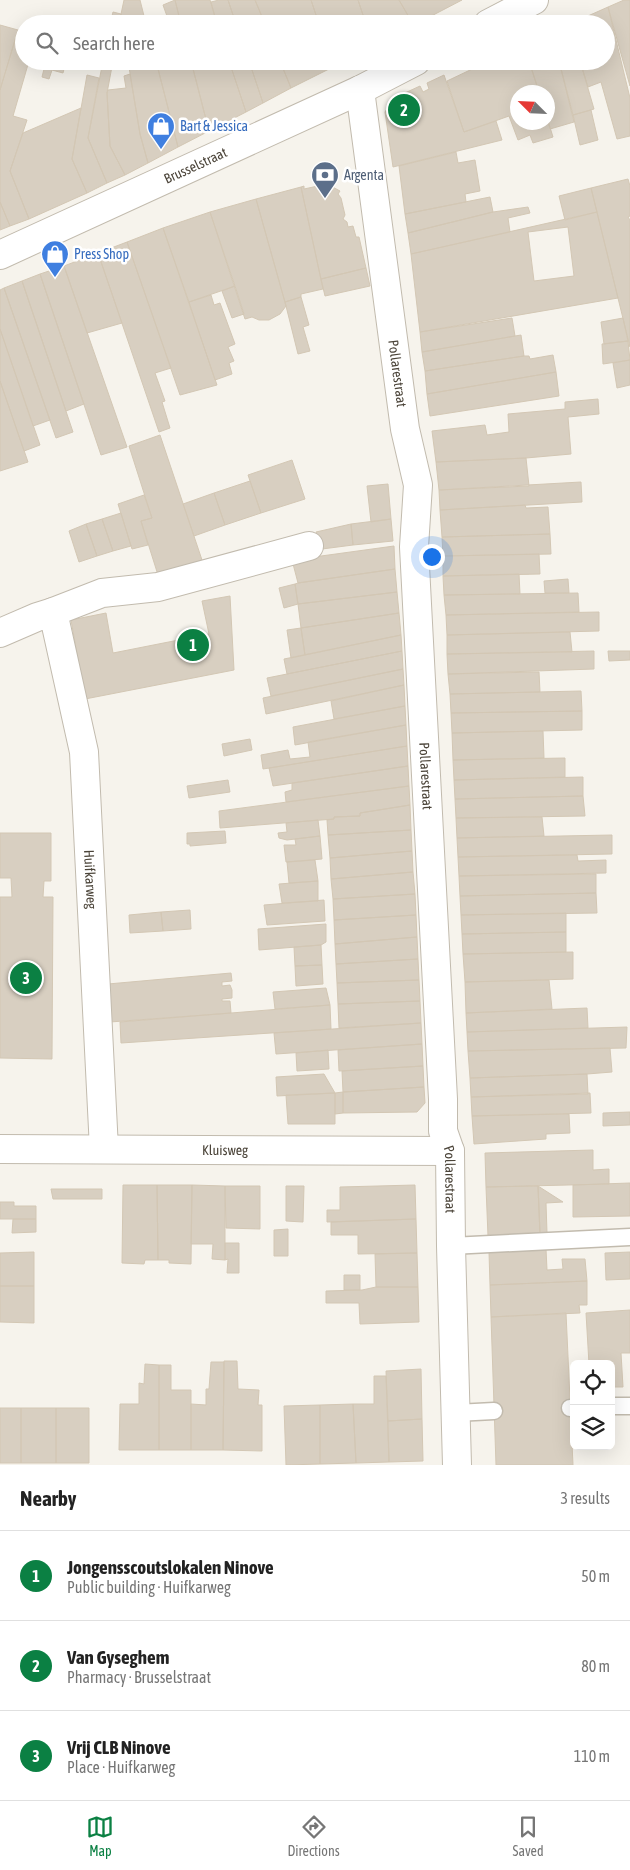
<!DOCTYPE html>
<html lang="en">
<head>
<meta charset="utf-8">
<style>
	:root { --surface:#fff; --page:#f6f6f6; --text:#222; --muted:#767676; --line:#e0e0e0; --accent:#0b8043 }
	body { margin:0; font-family:"Asap Condensed",sans-serif; background:var(--page); color:var(--text) }
	.controls { position:absolute; right:15px; bottom:15px; display:grid; overflow:hidden; border-radius:8px; box-shadow:0 5px 20px #0002 }
	.controls button { width:45px; height:45px; display:grid; place-items:center; padding:0; border:0; border-bottom:1px solid var(--line); background:var(--surface); color:var(--text); font:25px sans-serif }
	.compass { position:absolute; left:510px; top:85px; width:45px; height:45px; border-radius:50%; background:var(--surface); box-shadow:0 5px 20px #0002; rotate:294deg }
	.you { position:absolute; left:431px; top:556px; width:18px; height:18px; margin:-12px; border:4px solid #fff; border-radius:50%; background:#1a73e8; box-shadow:0 0 0 8px #1a73e833 }
	.badge { display:grid; place-items:center; width:32px; height:32px; border-radius:50%; background:var(--accent); color:#fff; font-size:16px; font-weight:700 }
	.pin { position:absolute; translate:-50% -50%; border:2px solid #fff; box-shadow:0 1px 5px #0006 }
	.list { margin:0; padding:0; list-style:none }
	h2 { display:flex; justify-content:space-between; align-items:center; height:65px; margin:0; padding:0 20px; font-size:21px }
	h2 small { font-size:16px; font-weight:400; color:var(--muted) }
	.list li { display:grid; grid-template-columns:32px 1fr auto; gap:15px; align-items:center; box-sizing:border-box; height:90px; padding:0 20px; border-top:1px solid var(--line) }
	.list b { display:block; font-size:19px; white-space:nowrap }
	.list p { margin:0; font-size:16px; white-space:nowrap; color:var(--muted) }
	.list em { font-size:16px; font-style:normal; color:var(--muted) }
	.icon { flex:none; width:28px; height:28px; fill:none; stroke:currentColor; stroke-width:2; stroke-linecap:round; stroke-linejoin:round }
	.map { position:relative; flex:none; width:630px; height:1465px; overflow:hidden }
	.search { position:absolute; background:var(--surface); box-shadow:0 5px 20px #0002; left:15px; right:15px; top:15px; height:55px; display:flex; align-items:center; gap:12px; box-sizing:border-box; padding:0 18px; border-radius:28px; color:var(--muted); font-size:19px }
	.sheet { height:335px; background:var(--surface) }
	nav { display:flex; justify-content:space-around; align-items:center; box-sizing:border-box; height:70px; border-top:1px solid var(--line); background:var(--surface); font-size:14px; color:var(--muted) }
	nav a { display:grid; justify-items:center; gap:2px }
	nav .on { color:var(--accent) }
	.map>svg:first-child { display:block }
</style>
</head>
<body>
<div class="map">
<svg width="630" height="1465" viewBox="0 0 630 1465">
	<rect width="100%" height="100%" fill="#f6f3ec"/>
	<path fill="#d8cfc1" stroke="#d3c7b4" fill-rule="evenodd" d="M124 0H140L146 24H121L120 19Z
		M175 0H210L217 24H181Z
		M175 0 181 24H158L168 19 163 5Z
		M219 0H228L236 24H217L211 2Z
		M228 0H255L265 24H236Z
		M255 0H311L319 24H265Z
		M311 0H358L366 24H319Z
		M358 0H399L413 24H366Z
		M399 0H462L416 24H413Z
		M624 0H630V86L608 7Z
		M608 7 630 98V136L617 139 601 82 588 87 580 61H606V24H570Z
		M113 12 121 14 119 24H110Z
		M0 25 18 30 0 90Z
		M18 30 24 32V61H29L13 116 27 120 10 171 29 219 10 226 0 202V90Z
		M46 61H66L63 73 52 70 49 79 42 77Z
		M103 61H113L107 93 110 146 125 175 107 183 88 138Z
		M128 61H156L178 147 148 163 140 134Z
		M156 61H191L209 131 178 147Z
		M191 61H229L246 112 209 131Z
		M229 61H249L263 103 246 112Z
		M249 61H280L291 88 263 103Z
		M280 61H332L333 67 291 88Z
		M489 61H529L539 92H518V122H548V121L553 137 533 143 530 135 518 140 509 116 464 132 447 81Z
		M529 61H559L574 122 550 129 548 121V92H539Z
		M559 61H580L594 109 573 115Z
		M130 74 140 134 148 163 125 175 110 146 107 93 108 90 126 88 124 76Z
		M87 75 99 78 88 138 107 183 87 193 72 159Z
		M444 75 464 132 496 121 502 140 393 167 385 112 394 98 420 86 423 92 429 89 427 83Z
		M81 108 72 159 87 193 29 219 10 171 23 133Z
		M591 110 598 140 580 145 573 115Z
		M456 152 458 163 475 160 480 191 465 194 466 202 405 214 399 166Z
		M628 179 630 186V216L628 217 630 220V347L591 188Z
		M327 184 340 191 338 194 341 198 345 215 343 219 347 222 348 227 353 226 356 237H359L366 268 321 279 301 187 304 186V189Z
		M301 187 323 289 301 294V297L285 302 256 199Z
		M591 188 597 212 565 220 559 196Z
		M490 197 493 212 408 233 405 214Z
		M256 199 286 306 280 314 269 320H259L252 317 245 319 210 212Z
		M0 202 10 226 0 230Z
		M528 207 530 213 508 218 510 232 411 254 408 233 493 212Z
		M210 212 235 286 189 302 163 228Z
		M597 212 618 298 420 332 411 254ZM568 227 574 276 534 281 528 232Z
		M163 228 217 385 180 395 127 242Z
		M127 242 171 368 155 373 165 401 162 402 170 428 159 432 98 253Z
		M98 253 122 323 87 333 64 266Z
		M64 266 127 447 101 455 40 274Z
		M366 268 370 286 325 296 321 279Z
		M40 274 84 404 66 411 22 281Z
		M22 281 73 432 56 438 4 288Z
		M235 286 244 314 232 318 222 291Z
		M4 288 50 420 33 426 0 329V290Z
		M211 295 214 305 220 303 235 344 228 347 234 361 229 363 232 374 215 380 189 302Z
		M301 297 309 325 303 327 310 351 298 354 285 302Z
		M512 318 515 336 422 352 420 332Z
		M623 318 628 341 604 344 601 322Z
		M0 329 40 445 24 451 0 381Z
		M521 335 524 356 425 371 422 352Z
		M628 341 630 360 603 364 602 344Z
		M553 355 556 372 427 394 425 371 524 356H529L530 359Z
		M630 360V385L617 388 613 363Z
		M556 372 559 396 430 416 427 394Z
		M0 381 28 462 0 471Z
		M598 399 599 414 568 417 571 454 526 458 436 462 432 431 485 425 487 435 509 432 508 414 565 409V402Z
		M160 435 202 560 158 575 141 521 152 518 129 446Z
		M526 458 529 486 439 490 436 462Z
		M292 460 305 499 261 513 248 475Z
		M250 481 261 513 225 525 214 493Z
		M581 482 582 502 440 510 439 490Z
		M388 484 391 519 371 522 367 486Z
		M214 493 225 525 194 536 183 504Z
		M144 495 152 518 141 521 148 545 132 549 118 504Z
		M525 505 526 508 548 507 550 534 442 537 440 510Z
		M121 513 131 546 113 551 102 519Z
		M102 519 113 551 97 556 86 524Z
		M391 519 393 541 353 545 351 524Z
		M86 524 97 556 79 562 69 531Z
		M351 524 353 545 322 549 316 532Z
		M550 534 551 554 443 556 442 537Z
		M394 546 395 569 298 583 292 560Z
		M539 554 540 574 443 576V556Z
		M395 569 397 592 298 604 295 584 298 583Z
		M519 574 520 594 444 595 443 576Z
		M568 579 569 593H545L544 581Z
		M295 584 298 604 284 608 279 588Z
		M397 592 399 613 301 628 298 604Z
		M578 593 579 612 446 615 444 595Z
		M230 596 234 670 85 699 71 620 106 613 113 653 209 634 202 601Z
		M599 612V631L447 635 446 615Z
		M399 613 401 635 305 655 301 628Z
		M301 628 305 655 291 658 287 630Z
		M570 632 572 652 447 654V635Z
		M401 635 402 651 287 674 284 659Z
		M402 651 403 669 271 696 267 678Z
		M594 651V669L448 674 447 654Z
		M608 651H630V660L609 661Z
		M403 669 404 685 266 714 263 698Z
		M539 672 540 692 450 694 448 674Z
		M404 685 405 706 334 719 331 701Z
		M581 691 582 711 451 713 450 694Z
		M405 706 406 725 295 745 293 727Z
		M582 711V730L452 733 451 713Z
		M406 725 407 746 263 769 261 755 288 750 290 759 310 757 308 742Z
		M543 731 544 758 453 760 452 733Z
		M250 739 252 750 224 756 222 744Z
		M407 746 408 766 273 786 269 768Z
		M565 758V777L454 780 453 760Z
		M408 766 409 786 286 802 285 792 292 790V783Z
		M583 777V796L455 799 454 780Z
		M228 780 230 792 189 798 187 786Z
		M409 786 410 805 360 813V816L334 817V819L220 828 219 811Z
		M583 796 585 816 456 818 455 799Z
		M410 805 411 830 328 835 327 820 334 819V817L360 816V813Z
		M542 817 544 836 457 838 456 818Z
		M318 820 320 836 287 840 279 838 278 833 287 832 286 823Z
		M411 830 412 851 330 858 328 835Z
		M225 831 226 843 190 846V844H187V833Z
		M0 833H51V881H44L43 897H53L52 1059 0 1058V897H12L11 878H0Z
		M612 835V854L458 857 457 838Z
		M320 836 322 859 286 862 284 845H296L295 839Z
		M412 851 413 872 331 879 330 858Z
		M577 855 578 861 606 860V873L459 876 458 857Z
		M315 860 318 881 289 883 287 862Z
		M413 872 415 894 333 899 331 879Z
		M596 874V893L460 896 459 876Z
		M318 881V901L282 903 279 884Z
		M596 893 597 913 461 915 460 896Z
		M415 894 416 915 334 920 333 899Z
		M324 900 325 921 267 925 264 905Z
		M190 910 191 929 163 931 161 912Z
		M161 912 163 931 130 933 129 915Z
		M566 913V932L462 934 461 915Z
		M416 915 417 937 335 944 334 920Z
		M326 924V942L321 945 259 950 258 929Z
		M566 932V952L463 954 462 934Z
		M417 937 418 959 336 964 335 944Z
		M321 945 322 965 295 966 294 947Z
		M573 952V979L465 982 463 954Z
		M418 959 419 980 337 983 336 964Z
		M322 965 323 984 296 986 295 966Z
		M231 973 232 981 222 982V986L230 985 232 990V998L222 999V1001H230L231 1013 110 1022 108 984Z
		M419 980 420 1001 338 1004 337 983Z
		M549 980 552 1009 466 1013 465 982Z
		M326 988 330 1005 275 1009 273 992Z
		M420 1001 421 1023 339 1028 338 1004Z
		M330 1005 331 1029 121 1043 120 1022Z
		M587 1008 588 1028 467 1032 466 1013Z
		M421 1023 422 1044 276 1054 274 1033Z
		M627 1027 626 1048 468 1051 467 1032Z
		M422 1044 423 1066 339 1071 338 1050Z
		M610 1048 612 1072 587 1074 470 1078 468 1051Z
		M328 1050 329 1069 297 1071 296 1053Z
		M423 1066 424 1087 343 1092 342 1071Z
		M324 1074 335 1093 277 1096 276 1077Z
		M587 1074 588 1094 471 1097 470 1078Z
		M424 1087 425 1103 417 1112 343 1113V1092Z
		M343 1092V1113L335 1114V1093Z
		M335 1093V1124H288L286 1095Z
		M590 1093 591 1113 472 1116 471 1097Z
		M630 1112V1125L603 1126V1113Z
		M569 1114 570 1133 546 1134V1139L474 1144 472 1116Z
		M593 1150V1170L609 1169V1184L486 1187 485 1153Z
		M630 1183V1216L573 1217V1185Z
		M123 1185H157L158 1260H145L144 1264 122 1263Z
		M157 1185H192L191 1264 169 1263V1260H158Z
		M192 1185 225 1186V1260L212 1259 213 1244H191Z
		M415 1185 416 1219 327 1222V1210H340V1187Z
		M225 1186H260V1229L226 1228Z
		M286 1186H304L303 1222 286 1221Z
		M538 1186 563 1202 546 1203 547 1233 540 1234Z
		M538 1186 540 1234 488 1236 486 1187Z
		M51 1189H102V1199H53Z
		M0 1202H14V1206H36V1219H0Z
		M13 1219H36V1232L12 1233Z
		M416 1219 417 1253 358 1254V1235H331V1222Z
		M288 1229V1256H274V1230Z
		M225 1243H239V1273H227L228 1259 225 1260Z
		M546 1249 547 1270 563 1269 562 1259H585L587 1281 490 1285 489 1252Z
		M34 1252V1286H0V1253Z
		M630 1252V1279L606 1280 605 1253Z
		M417 1253 418 1287H376L375 1254Z
		M344 1275H360V1290H344Z
		M587 1281V1305H579L580 1313 491 1317 490 1285Z
		M0 1286H34V1323L0 1322Z
		M376 1287H418L419 1322 360 1324 359 1303H326V1291L362 1290Z
		M630 1310V1353H621L623 1387H611V1364H589L586 1313Z
		M566 1313 573 1465H496L491 1317Z
		M224 1361H237L238 1389 259 1390 258 1405H262V1451L223 1450Z
		M211 1362H224L223 1450H191V1404L206 1405V1389H209Z
		M145 1364 159 1365V1450H119L120 1404H139V1383L144 1384Z
		M159 1365H171V1390H191V1450H159Z
		M421 1369 422 1419 388 1421 386 1371Z
		M374 1376H386L389 1462 356 1463 353 1404H374Z
		M353 1404 356 1463 320 1464V1405Z
		M320 1405V1464L286 1465 284 1406Z
		M0 1408H21V1463H0Z
		M21 1408H56V1463H21Z
		M56 1408H89V1463H56Z
		M422 1419 423 1461 389 1462 388 1421Z"/>
	<g fill="none" stroke-linecap="round" stroke-linejoin="round">
		<g stroke="#c2bbae" stroke-width="19">
			<path id="service" d="M451 1246 630 1237
				M611 1406H630
				M570 1408H574
				M456 1413 494 1411"/>
		</g>
		<g stroke="#c2bbae" stroke-width="30">
			<g id="minor">
				<path d="M488 24 534 0"/>
				<path id="s1" d="M360 90 405 429 418 485 414 547 443 1099V1131L450 1151 451 1246 457 1465"/>
				<path id="s2" d="M0 255 360 90 416 61"/>
				<path d="M53 612 102 593 158 587 309 546"/>
				<path id="s3" d="M0 633 37 617 53 612 84 752 104 1149"/>
				<path id="s4" d="M0 1149 450 1151"/>
			</g>
		</g>
		<use href="#service" stroke="#fff" stroke-width="16"/>
		<use href="#minor" stroke="#fff" stroke-width="28"/>
	</g>
	<defs>
		<g id="shop-pin" transform="scale(1.4375)"><path d="M0 17L-7.5 6A9.5 9.5 0 1 1 7.5 6Z" fill="#3f7fe0" stroke="#fff"/><path d="M-5-2.5h2.3a2.7 3.5 0 0 1 5.4 0H5L5.5 6h-11ZM-1.5-2.5h3a1.5 2.3 0 0 0-3 0Z" fill="#fff"/></g>
		<g id="bank-pin" transform="scale(1.4375)"><path d="M0 17L-7.5 6A9.5 9.5 0 1 1 7.5 6Z" fill="#5c6f8a" stroke="#fff"/><path d="M-6-4H6V4H-6ZM0-2.3a2.3 2.3 0 1 0 0 4.6a2.3 2.3 0 1 0 0-4.6Z" fill="#fff"/></g>
	</defs>
	<g fill-rule="evenodd">
		<use href="#shop-pin" x="161" y="126"/>
		<use href="#bank-pin" x="325" y="175"/>
		<use href="#shop-pin" x="55" y="254"/>
	</g>
	<g text-anchor="middle" stroke-width="5" stroke-linejoin="round" paint-order="stroke">
		<g font-size="14" fill="#366cbe" stroke="#fff" text-anchor="start">
			<text x="180" y="131">Bart &amp; Jessica</text>
			<text x="74" y="259">Press Shop</text>
		</g>
		<g font-size="14" fill="#4b4439" stroke="#fff">
			<text dy="5" stroke="none"><textPath href="#s2" startOffset="215">Brusselstraat</textPath></text>
			<text dy="5" stroke="none"><textPath href="#s1" startOffset="286">Pollarestraat</textPath></text>
			<text dy="5" stroke="none"><textPath href="#s1" startOffset="691">Pollarestraat</textPath></text>
			<text dy="5" stroke="none"><textPath href="#s3" startOffset="328">Huifkarweg</textPath></text>
			<text dy="5" stroke="none"><textPath href="#s4" startOffset="225">Kluisweg</textPath></text>
			<text dy="5" stroke="none"><textPath href="#s1" startOffset="1096">Pollarestraat</textPath></text>
		</g>
		<g font-size="14" fill="#4e5e75" stroke="#fff" text-anchor="start">
			<text x="344" y="180">Argenta</text>
		</g>
	</g>
</svg>
<div class="controls">
<button><svg class="icon" aria-label="locate" viewBox="0 0 24 24"><circle cx="12" cy="12" r="6"/><path d="M12 2v4M12 18v4M2 12h4M18 12h4"/></svg></button>
<button><svg class="icon" aria-label="layers" viewBox="0 0 24 24"><path d="M12 4l9 5-9 5-9-5zM3 14l9 5 9-5"/></svg></button>
</div>
<svg class="compass" viewBox="-18 -18 36 36"><path d="M0-13l5 13h-10z" fill="#e53935"/><path d="M0 13l5-13h-10z" fill="#767676"/></svg>
<div class="you"></div>
<div class="pin badge" style="left:193px;top:645px">1</div>
<div class="pin badge" style="left:404px;top:110px">2</div>
<div class="pin badge" style="left:26px;top:978px">3</div>
<div class="search"><svg class="icon" aria-label="search" viewBox="0 0 24 24"><circle cx="10" cy="10" r="6"/><path d="M15 15l6 6"/></svg>Search here</div>
</div>
<section class="sheet">
<h2>Nearby<small>3 results</small></h2>
<ul class="list">
<li><span class="badge">1</span><div><b>Jongensscoutslokalen Ninove</b><p>Public building · Huifkarweg</p></div><em>50 m</em></li>
<li><span class="badge">2</span><div><b>Van Gyseghem</b><p>Pharmacy · Brusselstraat</p></div><em>80 m</em></li>
<li><span class="badge">3</span><div><b>Vrij CLB Ninove</b><p>Place · Huifkarweg</p></div><em>110 m</em></li>
</ul>
</section>
<nav>
<a class="on"><svg class="icon" aria-label="map" viewBox="0 0 24 24"><path d="M3 6l6-2 6 2 6-2v14l-6 2-6-2-6 2zM9 4v14M15 6v14"/></svg>Map</a>
<a><svg class="icon" aria-label="directions" viewBox="0 0 24 24"><path d="M12 3l9 9-9 9-9-9zM9 14v-3h6M13 9l2 2-2 2"/></svg>Directions</a>
<a><svg class="icon" aria-label="saved" viewBox="0 0 24 24"><path d="M7 4h10v16l-5-4-5 4z"/></svg>Saved</a>
</nav>
</body>
</html>
